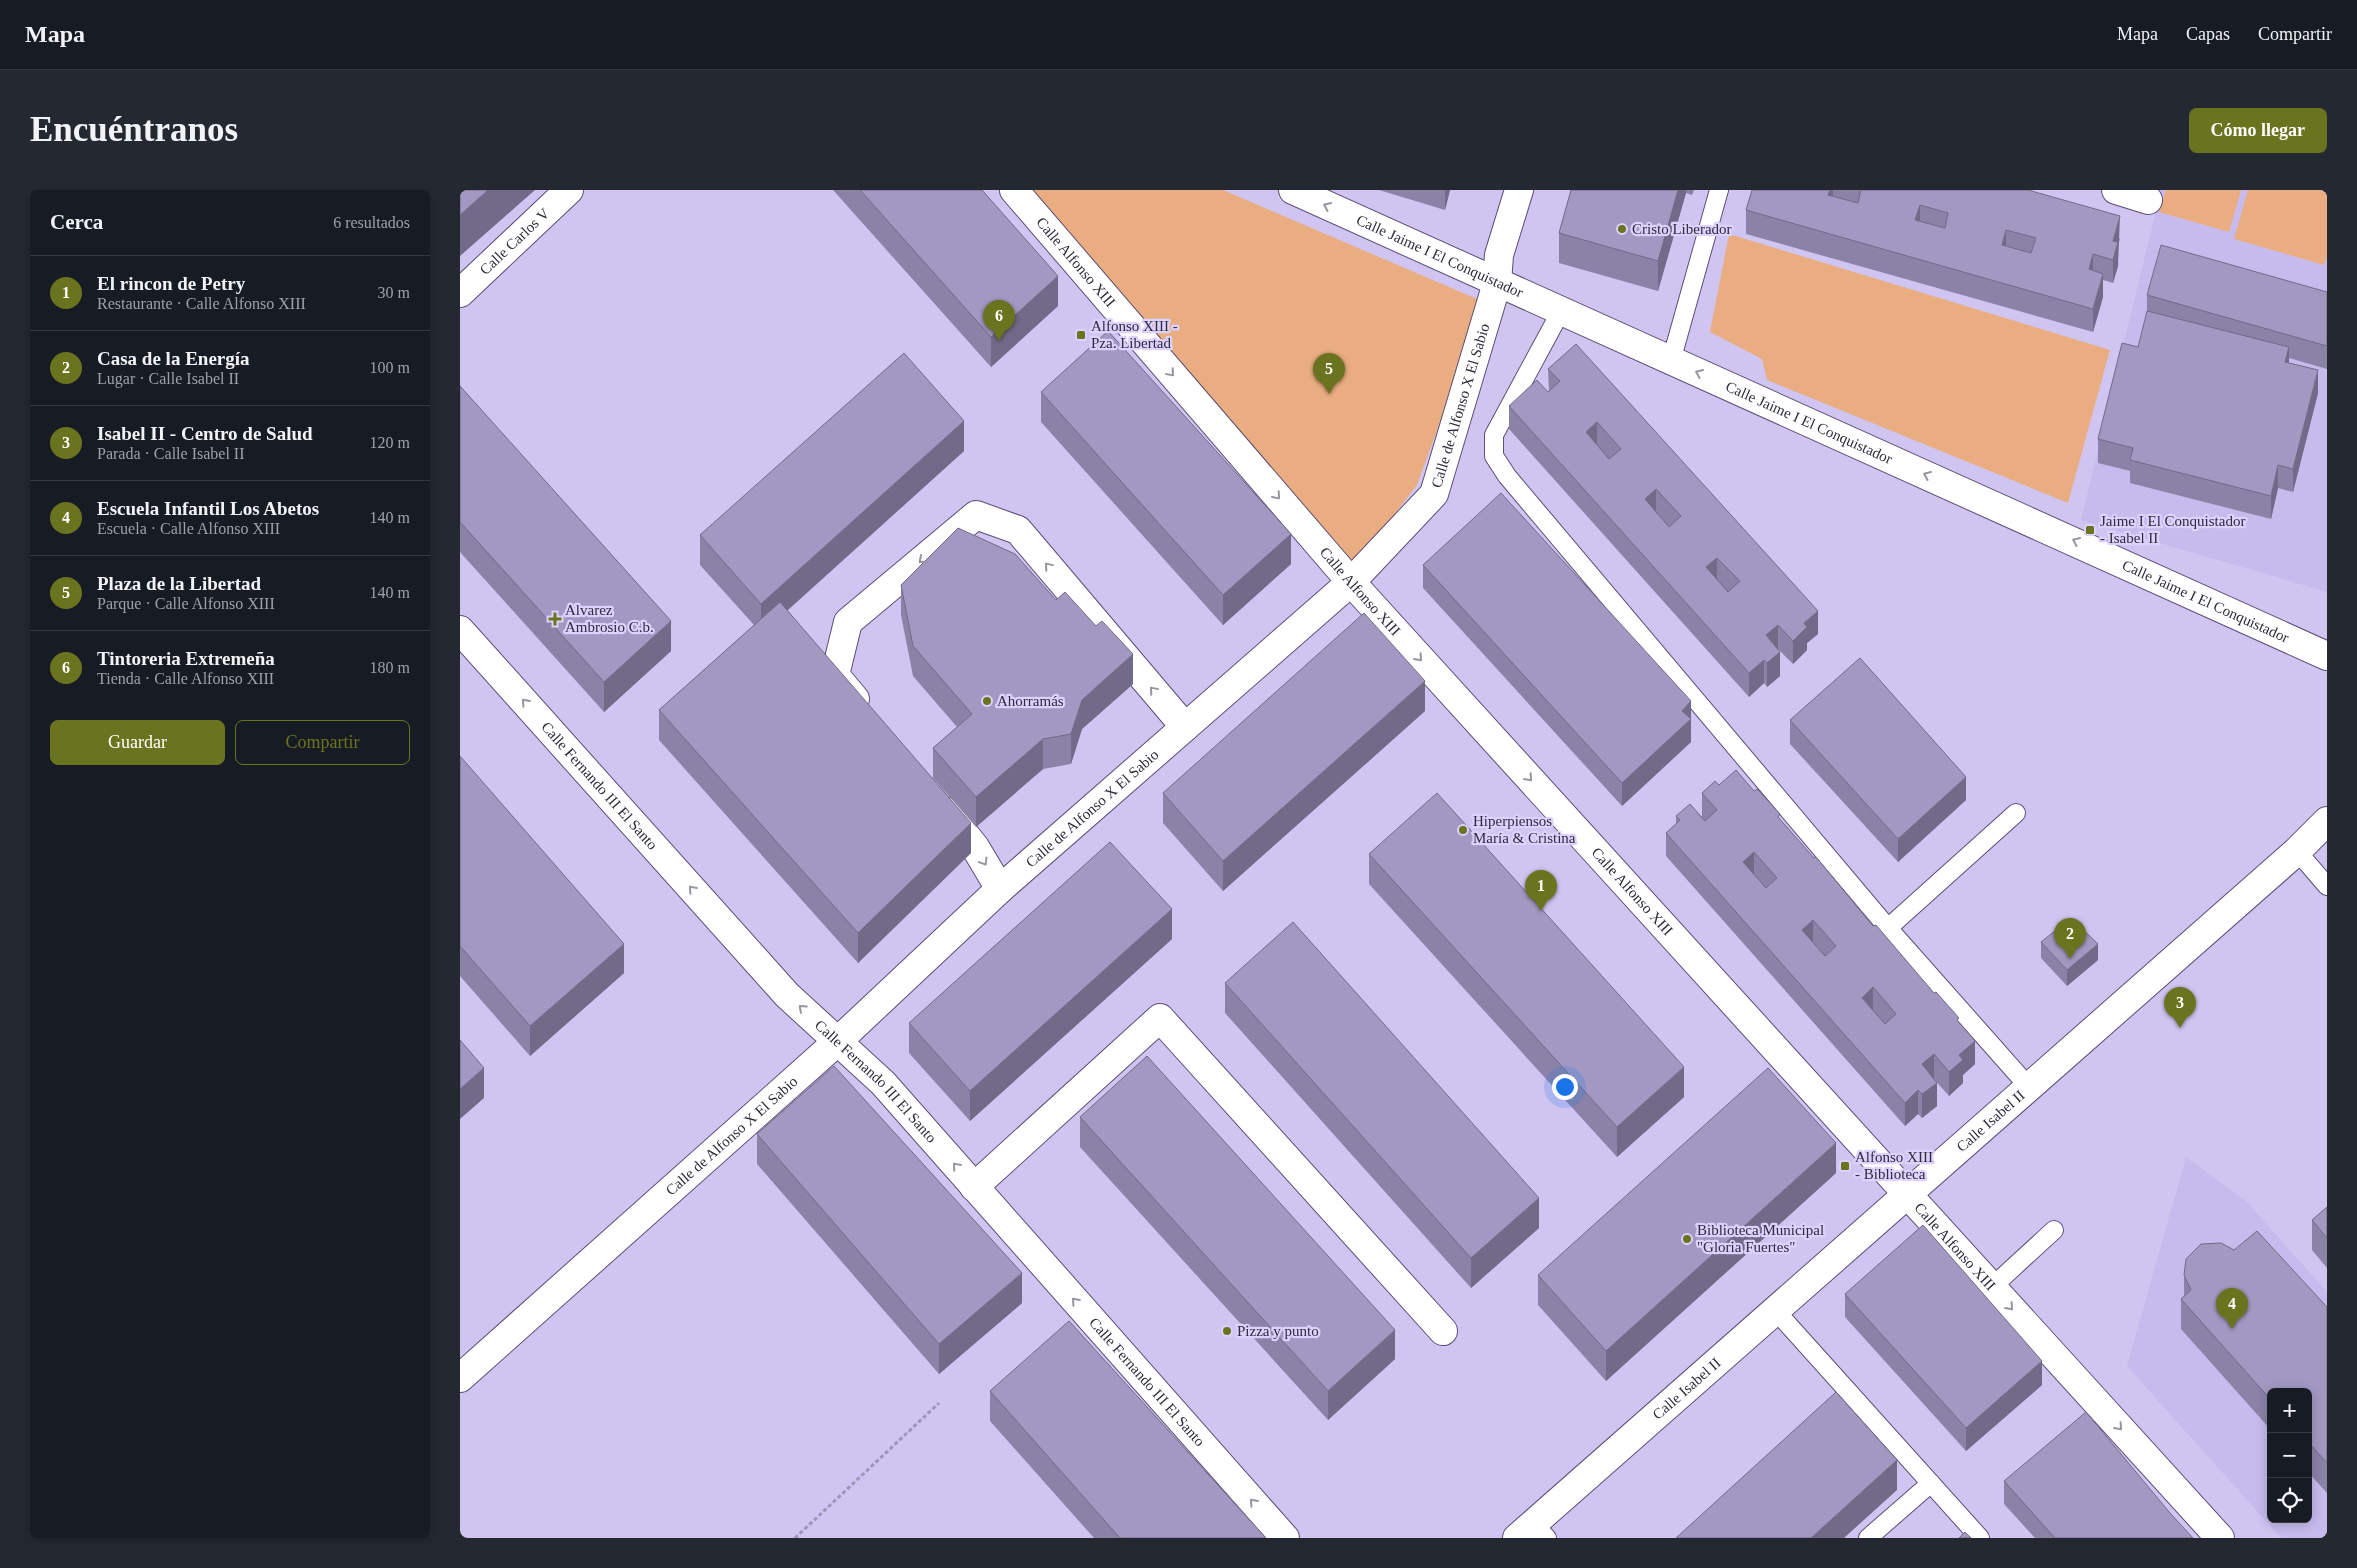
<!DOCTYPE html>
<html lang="es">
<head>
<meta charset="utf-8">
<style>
	:root { --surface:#171b24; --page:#242831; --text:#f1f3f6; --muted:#9ea1a6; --line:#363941; --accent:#6a741f }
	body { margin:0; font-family:Georgia,serif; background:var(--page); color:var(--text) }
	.controls { position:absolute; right:15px; bottom:15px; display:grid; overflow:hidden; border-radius:8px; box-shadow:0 2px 12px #0003 }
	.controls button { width:45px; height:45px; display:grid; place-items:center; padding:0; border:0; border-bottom:1px solid var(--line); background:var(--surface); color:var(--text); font:25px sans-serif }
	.you { position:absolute; left:1104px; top:896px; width:18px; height:18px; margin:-12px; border:4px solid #fff; border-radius:50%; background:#1a73e8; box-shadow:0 0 0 8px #1a73e833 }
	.badge { display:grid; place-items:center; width:32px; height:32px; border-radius:50%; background:var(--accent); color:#fff; font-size:16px; font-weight:700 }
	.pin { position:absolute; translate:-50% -41px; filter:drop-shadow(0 1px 2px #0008) }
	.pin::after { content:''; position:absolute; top:26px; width:18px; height:15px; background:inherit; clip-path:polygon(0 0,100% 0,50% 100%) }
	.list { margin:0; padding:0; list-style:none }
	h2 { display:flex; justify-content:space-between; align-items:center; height:65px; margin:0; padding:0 20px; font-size:21px }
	h2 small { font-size:16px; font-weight:400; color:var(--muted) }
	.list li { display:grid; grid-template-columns:32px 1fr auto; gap:15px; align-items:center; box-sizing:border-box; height:75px; padding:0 20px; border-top:1px solid var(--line) }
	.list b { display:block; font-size:19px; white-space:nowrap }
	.list p { margin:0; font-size:16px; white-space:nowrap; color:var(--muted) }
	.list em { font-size:16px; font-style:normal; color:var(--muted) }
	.actions { display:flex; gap:10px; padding:15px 20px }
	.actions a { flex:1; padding:11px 0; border:1px solid var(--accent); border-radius:8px; text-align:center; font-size:18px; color:var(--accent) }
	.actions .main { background:var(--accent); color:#fff }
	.icon { flex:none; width:28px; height:28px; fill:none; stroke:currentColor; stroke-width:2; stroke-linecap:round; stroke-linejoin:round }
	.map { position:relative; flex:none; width:1867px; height:1348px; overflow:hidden; border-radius:8px }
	header { display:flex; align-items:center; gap:30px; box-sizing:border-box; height:70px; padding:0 25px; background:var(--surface); border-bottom:1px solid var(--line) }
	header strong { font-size:24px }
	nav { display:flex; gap:28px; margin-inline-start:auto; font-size:18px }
	.intro { display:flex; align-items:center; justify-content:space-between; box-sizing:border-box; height:120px; padding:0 30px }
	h1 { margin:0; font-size:35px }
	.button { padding:12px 22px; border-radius:8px; background:var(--accent); color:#fff; font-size:18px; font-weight:700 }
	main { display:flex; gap:30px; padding:0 30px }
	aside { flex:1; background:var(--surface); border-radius:8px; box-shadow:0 2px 12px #0003 }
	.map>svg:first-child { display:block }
</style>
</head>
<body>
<header>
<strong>Mapa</strong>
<nav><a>Mapa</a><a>Capas</a><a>Compartir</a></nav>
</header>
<div class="intro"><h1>Encuéntranos</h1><a class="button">Cómo llegar</a></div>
<main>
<aside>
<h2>Cerca<small>6 resultados</small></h2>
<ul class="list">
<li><span class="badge">1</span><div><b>El rincon de Petry</b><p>Restaurante · Calle Alfonso XIII</p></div><em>30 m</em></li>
<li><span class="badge">2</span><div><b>Casa de la Energía</b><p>Lugar · Calle Isabel II</p></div><em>100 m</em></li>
<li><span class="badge">3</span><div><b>Isabel II - Centro de Salud</b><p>Parada · Calle Isabel II</p></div><em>120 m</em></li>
<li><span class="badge">4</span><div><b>Escuela Infantil Los Abetos</b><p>Escuela · Calle Alfonso XIII</p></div><em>140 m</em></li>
<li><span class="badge">5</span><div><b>Plaza de la Libertad</b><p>Parque · Calle Alfonso XIII</p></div><em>140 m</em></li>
<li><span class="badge">6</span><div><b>Tintoreria Extremeña</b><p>Tienda · Calle Alfonso XIII</p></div><em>180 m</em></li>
</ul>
<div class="actions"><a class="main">Guardar</a><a>Compartir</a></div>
</aside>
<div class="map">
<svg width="1867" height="1348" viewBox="0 0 1867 1348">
	<rect width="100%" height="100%" fill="#d0c5f1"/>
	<path fill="#c7baed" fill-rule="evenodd" d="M1701 0H1867V402L1621 330Z
		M1726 967 1785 1010 1867 1102V1348H1821L1667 1176ZM1811 1202H1848V1329H1811Z"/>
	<path fill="#eaad81" d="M571 0H763L1024 112 957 295 895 375Z
		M1706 0H1781L1769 42 1699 22Z
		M1788 0H1867V66L1864 75 1774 49Z
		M1269 44 1650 160 1608 313 1307 190 1302 169 1250 142Z"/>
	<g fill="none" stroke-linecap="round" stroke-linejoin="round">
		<g stroke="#5a4f75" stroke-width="20">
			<path id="lane" d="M1101 121 1034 245V266L1047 286 1428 738 1568 896
				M1211 171 1259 0
				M1837 661 1867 696
				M1428 738 1556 623
				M1532 1097 1594 1040
				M1315 1120 1520 1348
				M1074 1334 1087 1348
				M1408 1348 1471 1293"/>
		</g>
		<g stroke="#5a4f75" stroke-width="30">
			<g id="street">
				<path id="s1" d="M554 0 891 392 1760 1348"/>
				<path id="s2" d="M833 0 1867 466"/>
				<path d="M1656 0 1688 10"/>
				<path id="s3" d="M0 103 109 0"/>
				<path id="s4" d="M0 440 327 805 423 893 825 1348"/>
				<path d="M395 509 375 485 388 432 516 325 558 340 725 537"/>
				<path d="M487 622 515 657 540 699"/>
				<path d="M514 997 700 828 983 1141"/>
				<path id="s5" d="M0 1188 378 851 540 699 891 392 974 304 1037 93 1039 65 1059 0"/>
				<path id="s6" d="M1057 1348 1837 661 1867 631"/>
			</g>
		</g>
		<path stroke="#9e95b9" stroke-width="3" stroke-dasharray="4 2.5" stroke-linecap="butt" d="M335 1348 479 1213"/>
		<use href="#lane" stroke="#fff" stroke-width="18"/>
		<use href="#street" stroke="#fff" stroke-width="28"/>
	</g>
	<path fill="#8b83a7" d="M373 0H522L598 116 531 177Z
		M919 0H990L985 20Z
		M1111 0H1234L1232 5 1226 3 1198 101 1099 73V43Z
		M1292 0H1568L1660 49 1658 54V76L1653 93 1643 90V107L1633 142 1286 44V20Z
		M1867 102V179L1829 168V173L1858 203 1833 302 1818 298 1811 329 1670 293V281L1638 273V249L1678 157 1687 122V105Z
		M1088 179 1358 444 1347 453V460L1333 474 1318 459 1320 486 1307 497 1304 493 1289 507 1049 239V216L1089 202Z
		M0 196 211 461 144 522 0 362Z
		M581 202 831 374 763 435 581 232Z
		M504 261 327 421 511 663 398 773 199 550V520L294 435 240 375V345Z
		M963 375 1231 511V552L1162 616 963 398Z
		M441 395 596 410 673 494 622 539 611 574 583 579 516 637 473 588V558L497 537 453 486 441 425Z
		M965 521 763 701 703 633V603Z
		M1330 530 1506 610 1438 672 1330 554Z
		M0 566 164 783 70 866 0 786Z
		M1259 595 1320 630 1413 736 1499 832 1515 874 1503 885V893L1489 906 1473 888 1477 916 1462 928 1458 924 1445 936 1206 666V643L1216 634V626H1242V603Z
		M909 664 1224 907 1157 967 909 694Z
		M712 749 510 931 449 863V833Z
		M1581 752 1638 770 1607 796 1581 768Z
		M765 793 1079 1038 1011 1098 765 823Z
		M620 927 935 1169 868 1230 620 957Z
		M297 944 562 1113 479 1184 297 974Z
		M1376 983 1146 1191 1078 1115V1085Z
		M1867 1017V1078L1852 1060V1030Z
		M1724 1085 1867 1117V1303L1848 1282V1202H1811V1240L1721 1139V1109L1724 1106Z
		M1385 1104 1582 1195 1506 1261 1385 1127Z
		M530 1201 806 1348H634L530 1231Z
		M1544 1291 1733 1348H1575L1544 1314Z"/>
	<path fill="#716a88" d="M28 0H75L0 66V25Z
		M985 0H990L985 20Z
		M1218 0H1226V3L1198 101V71Z
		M1370 0H1373V13L1368 5Z
		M1460 15V38L1455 30Z
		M1660 26 1658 76 1653 93V51Z
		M1546 40V63L1542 55Z
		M1633 64V88L1629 79Z
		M1643 84V107L1633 142V119Z
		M598 86V116L531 177V147Z
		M1829 157V180L1825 172Z
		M1858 180V203L1833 302V279Z
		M504 231V261L301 444V414Z
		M1137 232V256L1126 242Z
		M1818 275V298L1811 329V306Z
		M1196 299V322L1185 309Z
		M831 344V374L763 435V405Z
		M1257 368V391L1246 377Z
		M1358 421V444L1347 453V460L1333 474V451L1344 433Z
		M211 431V461L144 522V492Z
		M1318 435V458L1306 468V445Z
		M1320 462V486L1307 497V473Z
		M673 464V494L622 539 611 574V544L622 510Z
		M1304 470V493L1289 507V483Z
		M965 491V521L763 701V671Z
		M1231 511V552L1162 616V593Z
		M583 549V579L516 637V607Z
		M1506 587V610L1438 672V649Z
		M511 633V663L398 773V743Z
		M1294 662V685L1283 672Z
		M712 719V749L510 931V901Z
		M1353 730V753L1342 740Z
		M164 754V783L70 866V836Z
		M1638 754V770L1607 796V780Z
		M1413 797V820L1402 808Z
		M1515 851V874L1503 885V893L1489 906V882L1499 865Z
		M1474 864V888L1462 897V874Z
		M1224 877V907L1157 967V937Z
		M24 878V908L0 929V899Z
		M1477 893V916L1462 928V904Z
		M1458 900V924L1445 936V913Z
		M1376 953V983L1146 1191V1161Z
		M1079 1008V1038L1011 1098V1068Z
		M562 1083V1113L479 1184V1154Z
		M935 1140V1169L868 1230V1201Z
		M1582 1171V1195L1506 1261V1238Z
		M1437 1270V1300L1384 1348H1351Z"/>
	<path fill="#a298c2" stroke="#716a88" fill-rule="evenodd" d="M0 0H28L0 25Z
		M400 0H522L598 86 531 147Z
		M1111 0H1218L1198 71 1099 43Z
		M1292 0H1370L1368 5 1398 13 1401 0H1568L1660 26 1653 51 1658 52 1653 70 1633 64 1629 79 1643 84 1633 119 1286 20ZM1460 15 1488 23 1485 38 1455 30ZM1546 40 1576 48 1571 63 1542 55Z
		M1701 55 1867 102V156L1687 105Z
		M1687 121 1829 157 1825 172 1858 180 1833 279 1818 275 1811 306 1670 270 1673 258 1638 249 1662 153 1678 157Z
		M648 141 831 344 763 405 581 202Z
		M1116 154 1358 421 1344 433 1347 437 1333 451 1318 435 1306 445 1320 462 1307 473 1304 470 1289 483 1049 216 1077 190 1088 202 1100 191 1088 179ZM1137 232 1161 259 1149 269 1126 242ZM1196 299 1221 326 1209 337 1185 309ZM1257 368 1280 391 1268 402 1246 377Z
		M444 163 504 231 301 414 240 345Z
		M0 196 211 431 144 492 0 332Z
		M1041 303 1231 511 1222 521 1231 529 1162 593 963 375Z
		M498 338 555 364 596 410 605 402 636 436 642 431 673 464 622 510 611 544 583 549 516 607 473 558 512 524 453 456 441 395Z
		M320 412 511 633 398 743 199 520Z
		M904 423 965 491 763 671 703 603Z
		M1400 468 1506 587 1438 649 1330 530Z
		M0 566 164 754 70 836 0 756Z
		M1276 580 1294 601 1297 599 1320 624 1318 627 1354 668 1356 667 1413 736 1416 735 1474 803 1476 802 1499 828 1497 830 1515 851 1499 865 1503 870 1489 882 1474 864 1462 874 1477 893 1462 904 1458 900 1445 913 1206 643 1220 630 1216 626 1230 614 1245 631 1257 620 1242 603 1255 591 1259 595ZM1294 662 1317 688 1306 698 1283 672ZM1353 730 1376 756 1365 766 1342 740ZM1413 797 1436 824 1425 834 1402 808Z
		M977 603 1224 877 1157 937 909 664Z
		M650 652 712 719 510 901 449 833Z
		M1611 728 1638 754 1607 780 1581 752Z
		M833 732 1079 1008 1011 1068 765 793Z
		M0 850 24 878 0 899Z
		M687 866 935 1140 868 1201 620 927Z
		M374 876 562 1083 479 1154 297 944Z
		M1308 878 1376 953 1146 1161 1078 1085Z
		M1867 1017V1048L1852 1030Z
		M1463 1035 1582 1171 1506 1238 1385 1104Z
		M1797 1041 1867 1117V1273L1848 1252V1202H1811V1210L1721 1109 1731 1100 1724 1085 1726 1069 1741 1054 1761 1053 1774 1060Z
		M609 1131 806 1348H660L530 1201Z
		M1376 1202 1437 1270 1351 1348H1216Z
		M1626 1222 1710 1323 1733 1348H1595L1544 1291Z
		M1505 1342 1511 1348H1499Z"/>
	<defs><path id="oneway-chevron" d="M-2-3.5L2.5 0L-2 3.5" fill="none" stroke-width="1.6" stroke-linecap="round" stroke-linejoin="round" transform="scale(1.25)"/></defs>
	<g stroke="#97959e">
		<use href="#oneway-chevron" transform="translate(867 16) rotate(-156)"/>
		<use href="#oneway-chevron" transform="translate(711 183) rotate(49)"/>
		<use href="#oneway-chevron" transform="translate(1239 183) rotate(-156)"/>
		<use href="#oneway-chevron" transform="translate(1467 285) rotate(-156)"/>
		<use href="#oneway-chevron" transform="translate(817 306) rotate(49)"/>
		<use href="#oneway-chevron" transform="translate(1616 351) rotate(-156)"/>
		<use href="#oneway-chevron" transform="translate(462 370) rotate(140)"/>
		<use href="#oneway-chevron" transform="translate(588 376) rotate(-130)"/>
		<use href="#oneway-chevron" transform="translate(959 468) rotate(48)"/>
		<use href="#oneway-chevron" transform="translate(693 500) rotate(-130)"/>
		<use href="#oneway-chevron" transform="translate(65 512) rotate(-132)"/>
		<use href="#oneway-chevron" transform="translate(1069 588) rotate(48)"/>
		<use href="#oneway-chevron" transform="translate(524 672) rotate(59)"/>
		<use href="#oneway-chevron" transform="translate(232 699) rotate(-132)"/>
		<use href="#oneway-chevron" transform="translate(342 818) rotate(-138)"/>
		<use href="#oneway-chevron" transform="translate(496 976) rotate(-131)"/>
		<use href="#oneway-chevron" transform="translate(615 1111) rotate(-132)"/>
		<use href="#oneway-chevron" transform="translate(1550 1117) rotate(48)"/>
		<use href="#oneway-chevron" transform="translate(1659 1237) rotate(48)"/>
		<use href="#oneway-chevron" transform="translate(793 1312) rotate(-132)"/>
	</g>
	<g fill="#6a741f" stroke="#ddd2fe" stroke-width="2">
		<circle cx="1162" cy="39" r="5"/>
		<rect x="616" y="140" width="10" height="10" rx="2.5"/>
		<rect x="1625" y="335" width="10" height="10" rx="2.5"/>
		<path d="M92.5 421.5h5v5h5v5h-5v5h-5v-5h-5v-5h5z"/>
		<circle cx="527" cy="511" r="5"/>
		<circle cx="1003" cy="640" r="5"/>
		<rect x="1380" y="971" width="10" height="10" rx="2.5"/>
		<circle cx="1227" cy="1049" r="5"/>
		<circle cx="767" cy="1141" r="5"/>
	</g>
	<g text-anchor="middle" stroke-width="4.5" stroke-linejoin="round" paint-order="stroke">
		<g font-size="15" fill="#2f2b3c" stroke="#ddd2fe" text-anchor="start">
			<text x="1172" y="44">Cristo Liberador</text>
			<text x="631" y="141">Alfonso XIII -<tspan x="631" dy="17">Pza. Libertad</tspan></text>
			<text x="1640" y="336">Jaime I El Conquistador<tspan x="1640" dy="17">- Isabel II</tspan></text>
			<text x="105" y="425">Alvarez<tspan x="105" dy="17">Ambrosio C.b.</tspan></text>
			<text x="537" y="516">Ahorramás</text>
			<text x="1013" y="636">Hiperpiensos<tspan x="1013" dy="17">María &amp; Cristina</tspan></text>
			<text x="1395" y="972">Alfonso XIII<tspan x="1395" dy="17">- Biblioteca</tspan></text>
			<text x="1237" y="1045">Biblioteca Municipal<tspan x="1237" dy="17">"Gloria Fuertes"</tspan></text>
			<text x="777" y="1146">Pizza y punto</text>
		</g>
		<g font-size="15" fill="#2f2b3c" stroke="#ddd2fe">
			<text dy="5" stroke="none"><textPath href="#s3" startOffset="75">Calle Carlos V</textPath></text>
			<text dy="5" stroke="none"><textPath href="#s2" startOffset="161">Calle Jaime I El Conquistador</textPath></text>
			<text dy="5" stroke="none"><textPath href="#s1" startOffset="95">Calle Alfonso XIII</textPath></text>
			<text dy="5" stroke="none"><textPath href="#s5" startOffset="1408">Calle de Alfonso X El Sabio</textPath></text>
			<text dy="5" stroke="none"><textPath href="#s2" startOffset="566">Calle Jaime I El Conquistador</textPath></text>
			<text dy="5" stroke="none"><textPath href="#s1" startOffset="530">Calle Alfonso XIII</textPath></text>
			<text dy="5" stroke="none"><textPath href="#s2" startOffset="1001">Calle Jaime I El Conquistador</textPath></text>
			<text dy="5" stroke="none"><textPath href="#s4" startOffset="209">Calle Fernando III El Santo</textPath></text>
			<text dy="5" stroke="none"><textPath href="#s5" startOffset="851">Calle de Alfonso X El Sabio</textPath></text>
			<text dy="5" stroke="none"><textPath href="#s1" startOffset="935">Calle Alfonso XIII</textPath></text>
			<text dy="5" stroke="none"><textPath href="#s4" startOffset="614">Calle Fernando III El Santo</textPath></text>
			<text dy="5" stroke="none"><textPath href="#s6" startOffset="631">Calle Isabel II</textPath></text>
			<text dy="5" stroke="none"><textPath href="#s5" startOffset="364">Calle de Alfonso X El Sabio</textPath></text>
			<text dy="5" stroke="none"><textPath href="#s1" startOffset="1415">Calle Alfonso XIII</textPath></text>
			<text dy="5" stroke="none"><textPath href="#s4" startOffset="1019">Calle Fernando III El Santo</textPath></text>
			<text dy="5" stroke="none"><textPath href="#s6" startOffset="226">Calle Isabel II</textPath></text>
		</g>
	</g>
</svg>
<div class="controls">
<button>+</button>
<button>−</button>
<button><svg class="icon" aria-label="locate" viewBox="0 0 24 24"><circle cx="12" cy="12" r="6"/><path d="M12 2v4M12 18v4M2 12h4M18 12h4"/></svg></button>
</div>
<div class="you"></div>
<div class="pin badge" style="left:1081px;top:721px">1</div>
<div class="pin badge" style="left:1610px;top:769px">2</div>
<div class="pin badge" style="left:1720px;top:838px">3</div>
<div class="pin badge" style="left:1772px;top:1139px">4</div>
<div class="pin badge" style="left:869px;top:204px">5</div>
<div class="pin badge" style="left:539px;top:151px">6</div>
</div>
</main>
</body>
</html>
